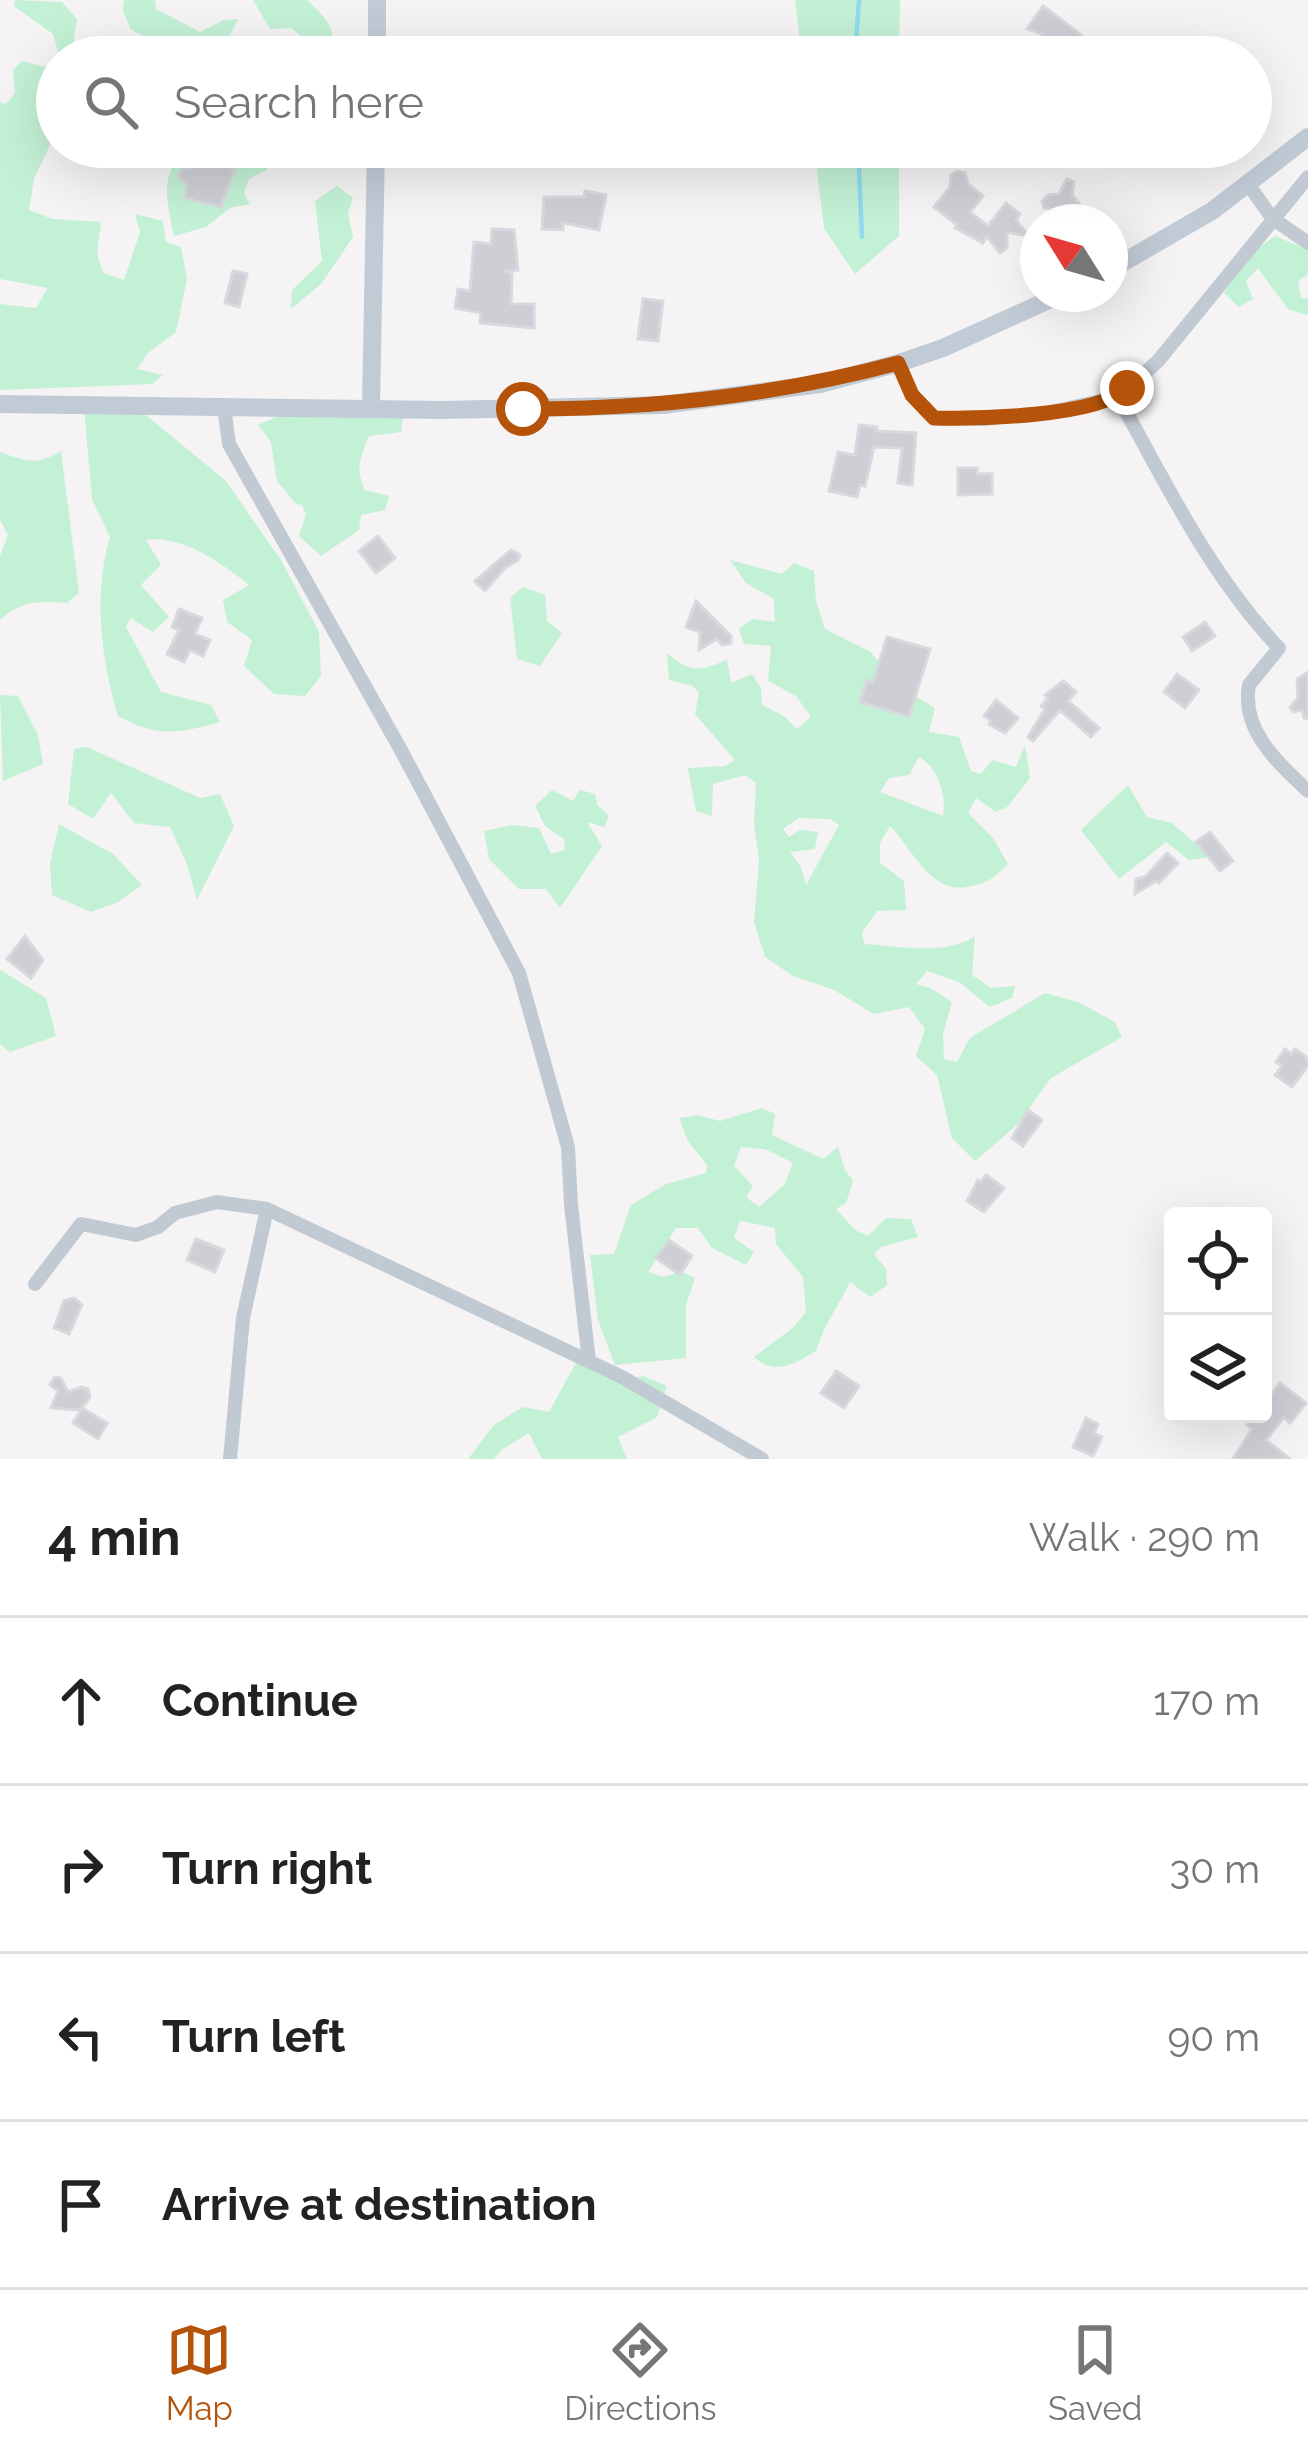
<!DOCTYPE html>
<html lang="en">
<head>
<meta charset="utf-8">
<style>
	:root { --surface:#fff; --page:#f6f6f6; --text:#222; --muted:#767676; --line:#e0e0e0; --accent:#b45309 }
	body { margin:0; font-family:Raleway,sans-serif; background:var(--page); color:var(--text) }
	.controls { position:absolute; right:36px; bottom:36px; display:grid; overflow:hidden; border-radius:12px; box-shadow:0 12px 48px #0002 }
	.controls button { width:108px; height:108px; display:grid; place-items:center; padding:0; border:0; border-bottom:3px solid var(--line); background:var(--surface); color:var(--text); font:60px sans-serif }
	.compass { position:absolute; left:1020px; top:204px; width:108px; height:108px; border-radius:50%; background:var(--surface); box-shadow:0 12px 48px #0002; rotate:307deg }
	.stop { position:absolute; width:36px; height:36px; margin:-27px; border:9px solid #b45309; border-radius:50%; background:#fff }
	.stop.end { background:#b45309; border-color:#fff; box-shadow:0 3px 12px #0008 }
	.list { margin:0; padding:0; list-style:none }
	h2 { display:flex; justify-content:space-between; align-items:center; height:156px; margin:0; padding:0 48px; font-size:51px }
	h2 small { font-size:39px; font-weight:400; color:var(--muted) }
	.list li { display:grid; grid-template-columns:78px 1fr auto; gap:36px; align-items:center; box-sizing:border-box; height:168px; padding:0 48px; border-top:3px solid var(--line) }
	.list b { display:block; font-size:45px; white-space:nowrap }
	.list em { font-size:39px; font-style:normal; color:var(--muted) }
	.icon { flex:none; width:66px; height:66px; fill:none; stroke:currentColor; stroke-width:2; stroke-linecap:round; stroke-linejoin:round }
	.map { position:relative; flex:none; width:1308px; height:1459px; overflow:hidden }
	.search { position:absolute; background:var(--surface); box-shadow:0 12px 48px #0002; left:36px; right:36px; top:36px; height:132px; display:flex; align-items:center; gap:30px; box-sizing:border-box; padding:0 42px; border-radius:66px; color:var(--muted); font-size:45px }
	.sheet { height:828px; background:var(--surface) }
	nav { display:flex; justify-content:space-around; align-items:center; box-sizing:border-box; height:168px; border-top:3px solid var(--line); background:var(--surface); font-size:33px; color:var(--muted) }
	nav a { display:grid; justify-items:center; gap:6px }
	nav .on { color:var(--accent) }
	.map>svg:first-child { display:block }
</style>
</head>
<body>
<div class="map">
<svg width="1308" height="1459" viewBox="0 0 1308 1459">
	<rect width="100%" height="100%" fill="#f5f3f3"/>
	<path fill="#c3f1d5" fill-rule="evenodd" d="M15 0 62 2 77 19 73 44 59 55 53 34 14 6Z
		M124 0H155L156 9 200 32 224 20 238 19 219 57H208L195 47 172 49 131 30 123 11Z
		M253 0H307C327 19 338 29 330 57H304L310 43 291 28 270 29Z
		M795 0H900L899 57H802Z
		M22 61 56 70 57 130 34 179 29 210 52 219 101 222 97 253 103 273 124 280 140 232 135 214 163 221 166 242 181 247 187 279 176 332 148 353 137 369 163 375 152 384 0 390V304L36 308 48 288 0 279V102L6 104 15 93 13 70Z
		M188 147H271L267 170 249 179 244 193 250 204 230 208 206 227 174 236C167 203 158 172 188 147Z
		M814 147H899V236L855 274 824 228Z
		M337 186 353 198 348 213 353 237 322 283 291 309 292 290 322 261 315 201Z
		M1275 236 1308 250V274L1298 281 1301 298 1308 299V316L1288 309 1258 268 1246 281 1253 299 1239 307 1224 293 1251 253Z
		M84 408 142 412 225 480 281 560 319 632 321 676 305 696 274 694 244 666 252 640 227 622 223 600 249 585C222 563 181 534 146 540L161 565 141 585 169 617 153 632 131 618 126 627 161 692 211 705 220 722C180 733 156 738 118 716 101 660 93 594 110 537L92 499Z
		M404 410 401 432 369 436C360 458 355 469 365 490L389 496 385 510 361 515 359 530 321 556 299 536 306 514 302 505 296 504 277 481 271 442 258 425 289 411Z
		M61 451 79 593 67 603C39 601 21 600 0 620V556L8 535 0 520V452C25 461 37 466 61 451Z
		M730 560 782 574 794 563 814 571 816 601 825 629 869 651 907 691 935 708 929 732 959 737 971 771 981 774 992 760 1016 767 1025 745 1030 778 1007 807 996 812 976 798 968 813 993 838 1008 864C994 879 987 883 967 887 930 894 913 849 890 826L880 843V863L904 881 906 910 877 911 862 933 864 944C898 946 946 956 975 936L972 975 991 988 1015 986 1012 998 990 1007 959 982 927 971 916 984 930 988 952 1002 943 1034 944 1059 957 1062 970 1038 1045 993 1078 1002 1115 1022 1122 1037 1051 1078 1018 1124 975 1161 952 1138 937 1075 916 1056 925 1029 909 1007 874 1014 834 990 793 976 765 957 754 922 759 861 754 823 756 783 745 775 713 784 712 816 696 811 688 768 725 766 735 760 695 714 699 693 693 686 669 680 667 653C689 673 702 672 727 659L731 683 752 674 761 688 762 705 784 716 797 729 811 717 796 696 768 681 771 646 744 644 739 629 752 619 775 622 774 599 746 583ZM919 757C938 766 947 798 943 816L880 792 889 778 909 775ZM799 818 830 819 839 825 806 885 801 867 790 852 815 849 818 832 800 830 789 837 783 829Z
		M523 587 545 595 547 621 562 633 540 666 517 659 510 598Z
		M0 695 18 696 38 735 43 764 3 781Z
		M87 747 200 798 220 794 234 826 197 900 187 864 170 827 134 823 111 793 93 819 68 804 74 749Z
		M1128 785 1147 817 1172 823 1211 857 1189 860 1166 842 1119 879 1081 830Z
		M552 790 573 801 580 790 595 794 597 805 609 816 604 827 587 822 602 846 560 908 546 889H519L489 859 484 831 513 825 539 828 551 854 565 850 564 839 545 826 535 806Z
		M59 824 113 854 142 885 118 902 91 912 52 895 50 864Z
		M0 970 46 998 56 1036 10 1052 0 1044Z
		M762 1108 775 1114 772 1135 823 1159 838 1147 845 1170 853 1181 846 1203 836 1209 855 1230 868 1236 886 1218 911 1219 918 1237 881 1247 874 1254 886 1269 887 1285 870 1297 850 1282C838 1307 824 1324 816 1351 794 1364 776 1376 754 1357L794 1327 806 1312 803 1277 776 1244 775 1228 740 1221 734 1238 754 1252 746 1265 712 1248 698 1228H676L648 1272 664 1277 681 1271 695 1278 686 1305V1358L615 1365 598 1320 590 1255 614 1254 631 1205 666 1184 706 1173 707 1165 688 1141 679 1118 697 1115 720 1121ZM741 1147 765 1149 793 1163 784 1185 759 1207 746 1197 753 1186 734 1166Z
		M578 1359 617 1381 643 1376 667 1386 657 1417 618 1437 627 1459H542L529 1433 501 1450 494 1459H468L494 1425 523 1407 549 1412Z"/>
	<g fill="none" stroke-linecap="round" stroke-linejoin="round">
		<path stroke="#90daee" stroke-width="4.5" d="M855 57 859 0
			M858 147 862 237"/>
	</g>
	<path fill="#cdcfd5" stroke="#d7d9de" stroke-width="3" d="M1043 6 1110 57H1044L1032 48 1043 34 1027 29Z
		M196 154 235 169 221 207 185 198 187 186 178 175 184 167 191 169Z
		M957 171 965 173 968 184 983 196 970 212 988 226 1006 203 1020 214 1016 220 1029 236 1007 232V248L1000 253 987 237 983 243 955 228 957 225 934 207 950 187 951 175Z
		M1067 179 1074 182 1072 195 1081 206 1073 214V222H1057L1056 210 1044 208 1042 201 1048 195 1059 194Z
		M585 191 606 195 599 230 563 223V230L542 229 544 197H584Z
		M492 229 514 230 518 270 505 271 512 274 511 304H534V328L480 323 481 313 455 308 458 289 470 291 474 242 491 244Z
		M233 271 247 274 239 307 225 303Z
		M643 299 663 301 658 341 638 339Z
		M859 425 877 427 876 431 916 433 912 485 898 483 902 448 874 447 865 486 860 485 857 497 829 491 838 452 855 455Z
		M958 468H977V474H992V494L958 495Z
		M378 536 395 558 376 573 359 551Z
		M511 550 520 555 518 560 505 568 485 591 478 585 475 581Z
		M696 601 731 636V643L722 645 717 639 699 650 700 632 686 627Z
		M179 609 202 618 195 634 210 640 203 656 190 650 184 662 167 654 179 630 172 627Z
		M1205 622 1215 636 1192 651 1183 637Z
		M887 637 930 649 909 717 860 702 867 680 873 682Z
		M1308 672V718H1304L1302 710 1293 712 1290 707 1298 698 1297 679Z
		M1177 674 1199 690 1185 708 1164 692Z
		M1063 681 1076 692 1068 701 1099 728 1091 737 1060 710 1033 741 1028 737 1045 709 1041 706 1048 698 1045 695Z
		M996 700 1018 718 1005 733 989 724 991 721 984 716Z
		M1210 832 1233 861 1220 871 1196 842Z
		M1167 853 1178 863 1159 883 1156 881 1135 894 1136 879 1145 877Z
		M25 936 43 960 31 978 7 959Z
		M1285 1049 1291 1054 1295 1049 1308 1058V1066L1292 1087 1275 1075 1282 1066 1276 1062Z
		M1028 1110 1042 1120 1023 1146 1012 1138Z
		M986 1175 1004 1188 984 1212 967 1201 978 1180 981 1182Z
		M196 1239 224 1250 215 1272 187 1260Z
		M669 1240 692 1256 680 1275 656 1258Z
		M74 1298 82 1305 69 1334 54 1328 64 1301Z
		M836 1371 859 1386 844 1408 821 1393Z
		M55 1377 61 1378 68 1392 81 1387 88 1389 90 1397 82 1408 107 1423 98 1439 73 1423 81 1410 51 1408 58 1391 50 1385Z
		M1280 1383 1306 1403 1290 1423 1284 1417 1266 1440 1290 1459H1233L1252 1429 1247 1425 1256 1414H1263V1405Z
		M1086 1418 1098 1424 1094 1433 1102 1437 1093 1456 1073 1447Z"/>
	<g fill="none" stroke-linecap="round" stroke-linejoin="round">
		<path stroke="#c1cad2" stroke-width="14" d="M1248 184 1272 218 1308 243
			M899 363 912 395 934 418 984 419 1046 413 1118 397 1158 361 1308 177
			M1118 397C1167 485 1209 574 1279 648L1249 685C1241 730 1277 762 1308 791
			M224 407 229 444 402 752 519 973 568 1147 571 1205 589 1361
			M35 1284 81 1224 136 1235 158 1227 175 1213 217 1202 267 1209 622 1377 762 1459
			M230 1459 243 1318 267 1209"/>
		<path stroke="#c1cbd6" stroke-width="18" d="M377 0V57
			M1110 270 1212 211 1308 137
			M0 404 442 410 663 405 820 384 899 363 943 348 1062 294
			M371 406 376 147"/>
	</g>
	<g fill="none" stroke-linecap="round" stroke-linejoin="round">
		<path stroke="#b45309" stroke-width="15" d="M523 409C652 409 774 396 898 363L912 395 934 418C975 419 1098 417 1127 388"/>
	</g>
</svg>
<div class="controls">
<button><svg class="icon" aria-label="locate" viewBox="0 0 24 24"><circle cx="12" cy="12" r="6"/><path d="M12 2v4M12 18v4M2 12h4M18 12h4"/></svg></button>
<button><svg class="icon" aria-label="layers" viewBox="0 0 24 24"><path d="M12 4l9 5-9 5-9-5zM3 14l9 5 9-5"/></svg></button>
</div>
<svg class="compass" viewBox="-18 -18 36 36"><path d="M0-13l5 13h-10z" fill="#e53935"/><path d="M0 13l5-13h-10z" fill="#767676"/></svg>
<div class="stop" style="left:523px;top:409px"></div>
<div class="stop end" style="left:1127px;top:388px"></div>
<div class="search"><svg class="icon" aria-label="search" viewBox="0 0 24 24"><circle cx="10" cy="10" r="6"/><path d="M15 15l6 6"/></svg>Search here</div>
</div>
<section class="sheet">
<h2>4 min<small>Walk · 290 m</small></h2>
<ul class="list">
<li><svg class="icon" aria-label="ahead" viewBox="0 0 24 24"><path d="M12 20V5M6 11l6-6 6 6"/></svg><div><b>Continue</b></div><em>170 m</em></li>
<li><svg class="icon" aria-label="right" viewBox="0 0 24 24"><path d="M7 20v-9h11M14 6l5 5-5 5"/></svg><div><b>Turn right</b></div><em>30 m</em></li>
<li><svg class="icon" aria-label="left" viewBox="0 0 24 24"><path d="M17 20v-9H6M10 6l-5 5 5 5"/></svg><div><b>Turn left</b></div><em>90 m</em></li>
<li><svg class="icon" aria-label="arrive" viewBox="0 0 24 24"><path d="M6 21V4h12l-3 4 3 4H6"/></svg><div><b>Arrive at destination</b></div></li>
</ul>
</section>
<nav>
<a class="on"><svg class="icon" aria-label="map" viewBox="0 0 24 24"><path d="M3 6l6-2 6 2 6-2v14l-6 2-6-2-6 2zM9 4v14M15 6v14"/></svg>Map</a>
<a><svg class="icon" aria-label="directions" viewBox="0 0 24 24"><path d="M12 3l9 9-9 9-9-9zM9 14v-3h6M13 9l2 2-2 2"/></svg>Directions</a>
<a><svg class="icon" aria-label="saved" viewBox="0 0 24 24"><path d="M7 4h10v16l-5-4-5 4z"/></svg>Saved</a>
</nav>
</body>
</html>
